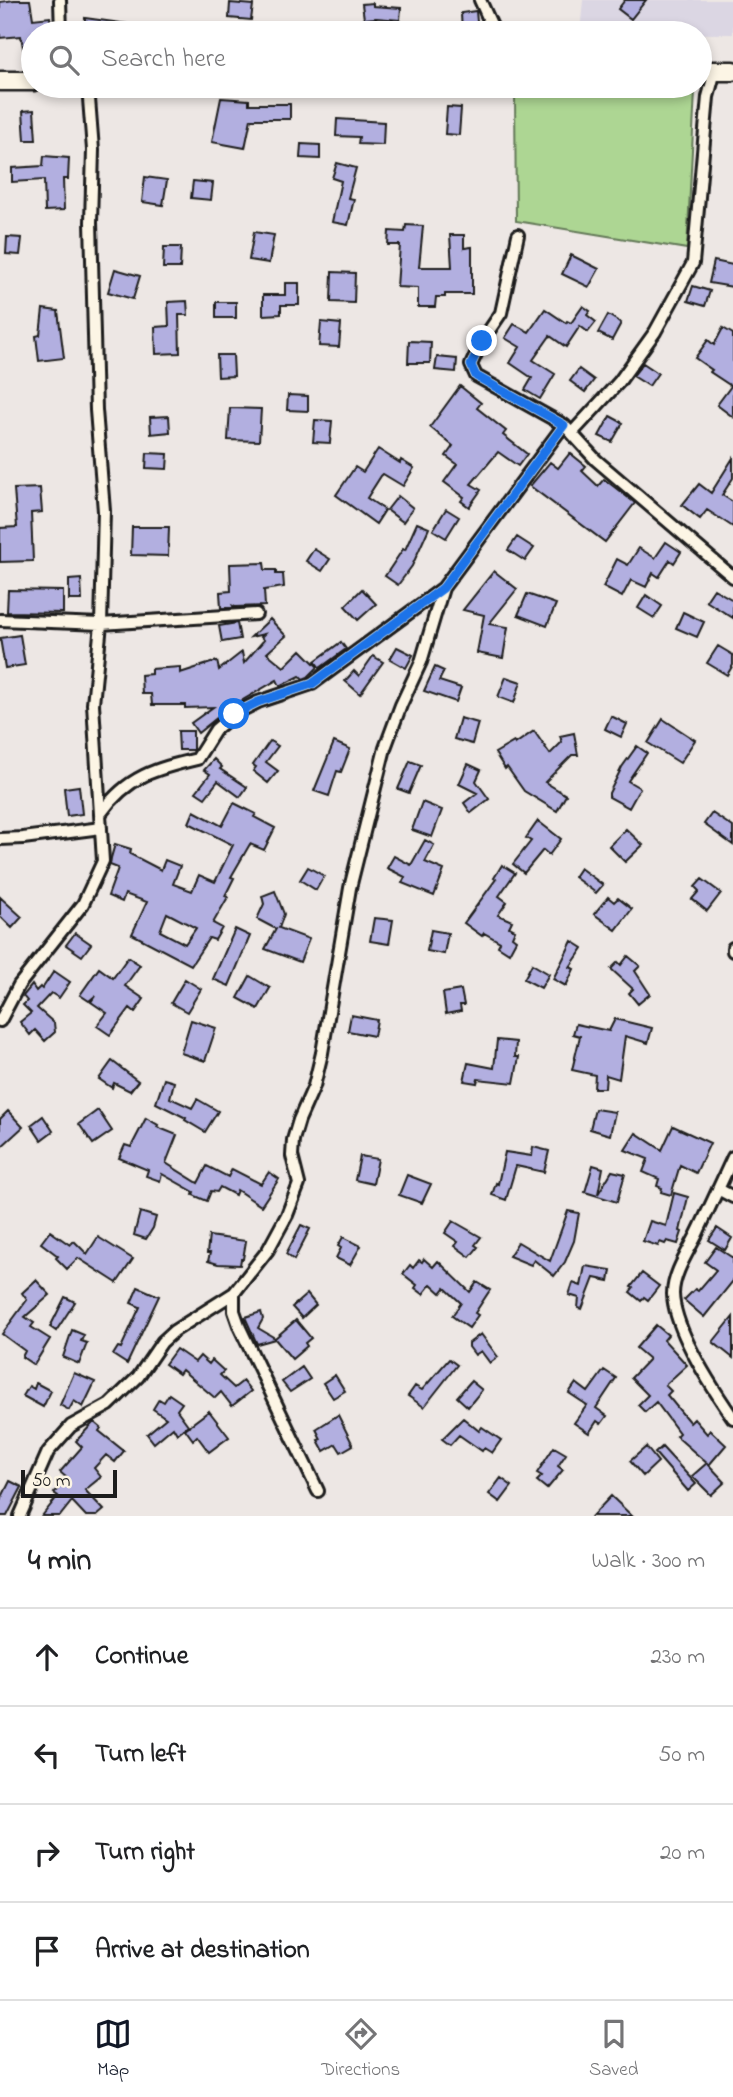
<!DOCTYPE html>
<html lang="en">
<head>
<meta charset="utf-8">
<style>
	:root { --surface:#fff; --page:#f6f6f6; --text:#202124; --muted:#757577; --line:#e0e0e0; --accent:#111827 }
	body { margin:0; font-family:"Indie Flower",sans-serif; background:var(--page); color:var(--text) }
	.scale { position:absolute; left:21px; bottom:18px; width:96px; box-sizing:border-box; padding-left:7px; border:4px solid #1c1c1c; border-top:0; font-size:19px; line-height:24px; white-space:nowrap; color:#1c1c1c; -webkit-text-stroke:5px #fcf5e5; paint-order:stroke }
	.stop { position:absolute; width:21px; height:21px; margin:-16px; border:5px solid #1a73e8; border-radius:50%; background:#fff }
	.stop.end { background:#1a73e8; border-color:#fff; box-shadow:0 2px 7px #0008 }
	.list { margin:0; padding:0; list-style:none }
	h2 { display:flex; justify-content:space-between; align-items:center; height:91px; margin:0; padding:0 28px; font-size:30px }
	h2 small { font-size:23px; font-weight:400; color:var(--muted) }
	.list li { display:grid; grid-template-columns:46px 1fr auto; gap:21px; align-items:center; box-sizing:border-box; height:98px; padding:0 28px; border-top:2px solid var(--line) }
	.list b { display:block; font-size:26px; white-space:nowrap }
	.list em { font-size:23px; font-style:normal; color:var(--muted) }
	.icon { flex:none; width:38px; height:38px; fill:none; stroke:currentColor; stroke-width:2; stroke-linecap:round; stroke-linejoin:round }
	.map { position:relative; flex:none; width:733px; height:1516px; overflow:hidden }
	.search { position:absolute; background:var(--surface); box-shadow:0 4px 10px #0003; left:21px; right:21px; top:21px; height:77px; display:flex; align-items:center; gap:18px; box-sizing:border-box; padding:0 24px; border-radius:38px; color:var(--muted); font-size:26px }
	.sheet { height:483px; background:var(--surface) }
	nav { display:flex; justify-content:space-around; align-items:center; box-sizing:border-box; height:98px; border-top:2px solid var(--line); background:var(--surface); font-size:19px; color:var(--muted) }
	nav a { display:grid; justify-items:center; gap:4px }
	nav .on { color:var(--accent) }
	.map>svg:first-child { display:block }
</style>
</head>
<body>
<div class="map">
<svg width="733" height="1516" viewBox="0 0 733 1516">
	<rect width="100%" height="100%" fill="#ede7e4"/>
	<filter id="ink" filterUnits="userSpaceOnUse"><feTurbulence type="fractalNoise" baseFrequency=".0143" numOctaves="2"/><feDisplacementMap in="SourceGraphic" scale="14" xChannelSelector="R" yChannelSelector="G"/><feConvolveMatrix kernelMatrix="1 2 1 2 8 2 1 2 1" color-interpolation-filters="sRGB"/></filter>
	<g filter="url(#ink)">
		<path fill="#dbd6e3" d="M583 0H733V34L580 33Z"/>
		<path fill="#add693" stroke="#647958" stroke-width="2" d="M695 91 687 249 516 221 515 93Z"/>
		<path fill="#b2afe0" stroke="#1c1c1c" stroke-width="2" fill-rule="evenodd" d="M14 0H30L33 19 50 17 52 33H33V70H27L21 36 0 38V2Z
			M625 0H646L631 19 618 9Z
			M230 3 253 5 251 20 229 18Z
			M373 3V6L401 8 400 20 376 18 364 19 362 4Z
			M476 11 478 33H462L461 13Z
			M85 18 150 27 149 33H84Z
			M221 98 249 100V104H290V119H251L245 148 212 142Z
			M447 107 461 108 459 135 445 134Z
			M34 110 36 140H25L23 111Z
			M337 119 384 122 383 145 358 144 359 137 336 136Z
			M301 144 320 145V159L300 158Z
			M44 156 69 158 68 179H63L64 210 45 211 44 180 12 182V168L43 166Z
			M337 163 356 168 348 198 354 199 348 225 332 222 341 181 332 178Z
			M145 177 167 180 163 205 142 202Z
			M193 181 213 183 211 200 191 198Z
			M406 225 423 226 419 267H452L450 235H464V248L472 247V294H445V297H436L435 307H418V288L397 287 400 245H388L389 231 405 232Z
			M254 232 274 235 269 263 249 260Z
			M7 237 22 238 20 255 6 254Z
			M164 247H181L180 268H163Z
			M571 255 599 269 589 287 562 274Z
			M714 261 733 265V287L709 283Z
			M115 269 140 276 133 299 108 292Z
			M332 272 355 273 354 303 331 302Z
			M285 283H299V305H281V314L263 315V295H285Z
			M693 286 710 291 705 306 688 301Z
			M187 301 188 315H179L180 353 156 354 155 327 169 326 168 302Z
			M216 302H236V318H216Z
			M583 306 590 311 587 315 596 322 588 332 580 326 566 347 550 336 533 360 555 374 540 399 525 390 532 378 510 363 520 347 505 338 514 324 529 332 545 309 566 323 567 321 571 323Z
			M43 309 58 311 64 358 39 361 36 336 40 335Z
			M608 315 621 323 612 340 598 333Z
			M321 322 341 324 339 347 319 346Z
			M723 328 733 334V417L717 405 731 386 710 372 712 370 695 358 708 340 714 345Z
			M409 341 431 342 430 363H408Z
			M217 355H233L234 376 218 377Z
			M437 357 457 359 456 372 435 370Z
			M643 363 658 373 649 386 633 376Z
			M579 369 594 380 585 392 570 381Z
			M460 386 481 403 477 408 506 431 503 435 527 454 518 466 498 452 471 484 481 490 469 507 461 501 464 497 444 482 457 464 446 456 453 446 430 427Z
			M288 395 308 396V411L287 410Z
			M230 408 261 409 259 441 228 440Z
			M169 416 170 432 151 434 150 417Z
			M610 416 623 423 612 442 599 436Z
			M315 420 332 421 330 443 313 442Z
			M378 449 400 463 401 460 414 468 403 486 383 474 381 476 367 498 385 510 376 524 336 495 355 467 363 472Z
			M147 453 168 454 167 469 146 468Z
			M570 453 586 466 582 471 598 486 604 479 635 503 605 542 530 486 550 462 558 468Z
			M733 458V478L722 495 733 502V527L707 510 700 519 682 505 699 484 711 493Z
			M40 488 42 512 31 513 33 561 0 562V528L17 527 14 489Z
			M398 496 413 508 403 522 387 510Z
			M446 509 459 517 446 538 433 530Z
			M417 523 429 528 412 566 398 585 385 576 403 549 405 550Z
			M132 527H169L168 556 131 555Z
			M517 537 534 548 525 561 508 550Z
			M666 542 681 552 674 563 670 560 659 577 653 573 646 587 631 580 622 597 603 587 617 559 628 565 639 548 655 558Z
			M314 549 330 559 322 571 306 561Z
			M264 563 265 570H276V574H283L284 587 264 590 265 606 235 607 233 606 234 608H221L220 592 231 591 230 564Z
			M494 571 517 589 489 624 508 627 503 658 477 653 484 615 463 610Z
			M81 579 82 600H69V580Z
			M362 589 376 604 358 620 345 606Z
			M714 589 733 600V618L706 601Z
			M8 590 63 591V613L7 612Z
			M527 594 556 604 547 626 518 615Z
			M646 595 662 606 654 618 638 608Z
			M683 612 704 622 697 637 676 628Z
			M270 619 286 636 267 653 284 667 301 650 318 667 308 677 303 679 300 676 280 686 277 680 229 708 198 733 191 723 213 707 185 708V705H152L151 694H142L141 675 151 674V669L180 667V673L217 661 219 670 242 652 244 663 264 640 261 637 264 634 251 637Z
			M237 623 240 639 222 642 219 626Z
			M20 635 25 665 5 668 0 638Z
			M341 642 346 649 320 668 315 661Z
			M718 646 733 655V665L727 675 707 663Z
			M397 647 413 655 406 668 390 659Z
			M373 656 383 662 360 694 345 681 354 671 359 676Z
			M435 667 444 671 439 681 461 688 456 702 424 691Z
			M506 677 521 682 514 703 498 697Z
			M611 716 627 724 621 737 605 729Z
			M460 718 478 723 472 744 454 739Z
			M663 719 695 740 680 763 648 743Z
			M178 731H193V750H179Z
			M534 731 550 754 562 742 560 736 574 733 578 755H572L545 782 566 795 557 811 524 791 507 767 505 769 495 753 514 742 515 744Z
			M270 741 278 746 266 762 278 771 268 783 253 771 256 767 253 765Z
			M334 742 350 749 341 772 337 771 329 796 314 791Z
			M637 746 647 753 628 781 640 788 629 808 609 797V793L622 767Z
			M214 759 222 767 220 769 247 787 240 797 218 781 205 798 196 792 210 774 204 770Z
			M410 761 421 765 409 793 398 789Z
			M468 764 481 770 476 781 489 799 471 813 464 803 477 793 459 784Z
			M79 786 82 814 67 816 64 788Z
			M422 802 442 810 432 837 412 830Z
			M234 803 256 814 254 817 275 828 264 850 250 844 231 877 234 878 225 896 228 897 213 923 222 928 215 940 209 938 191 965 132 934 147 902 125 894 122 902 108 896 118 868 110 865 111 858 115 844 131 849 130 854 161 870 165 860 180 866 173 884 192 891 199 875 215 882 233 845 189 823 194 811 222 826ZM167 913 196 928 185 944 160 931Z
			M712 813 733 827V845L704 824Z
			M538 821 561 839 549 855 543 850 524 873 513 864 531 841 526 838Z
			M626 829 643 845 625 862 609 846Z
			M425 840 434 845 425 862 444 870 434 896 402 883 405 877 387 868 394 856 411 865Z
			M502 865 515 873 499 896 507 902 498 915 512 921 509 927 515 930 512 937 516 940 509 953 498 946 500 942 484 933 482 936 464 923 496 879 494 878Z
			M308 867 324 876 316 890 300 880Z
			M580 868 603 885 596 893 574 877Z
			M702 879 721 893 707 911 692 899 699 891 695 887Z
			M275 891 284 914 279 928 309 939 300 962 265 949 276 929 257 919 264 904 262 896Z
			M0 897 22 917 12 928 0 916Z
			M608 897 614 902 618 898 632 909 616 930 594 914Z
			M374 918 393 920 389 944 370 941Z
			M235 929 250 936 229 986 213 979Z
			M431 930 448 933 444 954 427 951Z
			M75 933 91 944 82 956 66 945Z
			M572 941 583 948 570 967 574 969 566 986 553 979Z
			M628 956 640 966 635 971 650 994 638 1004 629 993 633 989 611 969 618 962 621 965Z
			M128 957 140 965 125 986 144 999 135 1012 130 1008 110 1035 97 1026 107 1013 91 1002 95 996 89 1001 80 995 99 968 113 978Z
			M532 964 549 974 541 988 524 979Z
			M54 971 70 982 59 998 51 993 37 1008 54 1023 55 1032 45 1041 35 1030 30 1035 20 1022 31 1013 23 1005 27 1001 23 996 32 985 36 991 40 987 42 989Z
			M250 976 270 988 258 1009 238 998Z
			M185 979 201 989 187 1012 171 1003Z
			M461 990 464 1005H460L461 1011 446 1014 443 993Z
			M351 1015 377 1020 374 1036 348 1031Z
			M615 1019 652 1028 648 1043 625 1036 619 1079 606 1075 605 1088H594L595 1075 572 1070 580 1036 573 1034 576 1024 609 1031Z
			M191 1020 216 1028 205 1061 181 1053Z
			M497 1040 516 1042 515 1057H519L514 1083 478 1079 477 1083 464 1081 468 1063 494 1068Z
			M112 1061 138 1081 130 1091 114 1083 112 1088 99 1079Z
			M164 1079 174 1082 170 1098 192 1108 197 1099 218 1111 205 1132 185 1120 186 1118 156 1103Z
			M595 1109 615 1112 610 1135 590 1129Z
			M98 1110 112 1131 93 1144 79 1124Z
			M8 1111 23 1127 0 1148V1119Z
			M43 1116 53 1131 41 1140 31 1125Z
			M146 1118 158 1125 157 1127 177 1135 166 1163 198 1183 207 1166 228 1177 232 1169 261 1184 269 1172 279 1179 261 1206 237 1190 235 1195 220 1187 217 1192 211 1191 207 1201 193 1195 194 1192 162 1174 160 1181 146 1176 148 1170 119 1158 125 1145 131 1147Z
			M673 1126 710 1143 696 1173 680 1165 671 1195 661 1192 662 1188 657 1186 659 1179 643 1172 648 1159 625 1150 636 1133 662 1150Z
			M533 1147 549 1151 544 1172 516 1166 506 1200 492 1195 496 1183 498 1184 505 1152 532 1156Z
			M360 1156 378 1159 373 1184 355 1180Z
			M593 1165 603 1168 598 1194 612 1171 625 1174 617 1202 585 1192Z
			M407 1175 431 1184 422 1203 399 1195Z
			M674 1193 688 1197 680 1231 682 1232 678 1244 667 1241 665 1244 660 1242 658 1246 643 1241 650 1221 666 1226Z
			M568 1211 579 1213 574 1241 565 1262 554 1276 534 1260 531 1265 509 1256 518 1242 550 1261Z
			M140 1212 156 1217 153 1228 146 1239 134 1235Z
			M453 1221 481 1237 475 1245 478 1247 470 1257 455 1246 458 1242 445 1233Z
			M301 1225 310 1229 294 1260 286 1254Z
			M717 1228 732 1238 725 1250 709 1240Z
			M50 1231 70 1245 74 1241 87 1254 98 1237 133 1259 117 1283 78 1258 67 1269 56 1258 58 1256 41 1243Z
			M209 1236 246 1241 243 1259H241L240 1265 218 1264 208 1261 210 1253H207Z
			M343 1237 361 1246 350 1265 336 1258 341 1248 338 1246Z
			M716 1247 733 1258V1281L704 1317 684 1300 695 1289 698 1291 716 1270 705 1262Z
			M424 1259 433 1267 438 1261 470 1292 477 1282 490 1290 475 1313 478 1315 469 1328 452 1316 461 1303 445 1288 441 1293 431 1284 423 1294 415 1288 417 1285 403 1274 410 1265 413 1268 419 1260 422 1262Z
			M585 1266 611 1270 609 1281 594 1278 582 1309 578 1308 579 1298 569 1295 573 1283 581 1286Z
			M642 1273 659 1286 648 1300 644 1297 641 1301 630 1292 633 1288 631 1287Z
			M36 1280 50 1295 25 1317 34 1323 31 1327 50 1339 34 1365 22 1357 25 1351 2 1334 27 1300 22 1293Z
			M138 1287 159 1296 127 1364 113 1355 118 1347 121 1348 140 1307 131 1303Z
			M307 1294 316 1305 302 1318 292 1307Z
			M65 1297 75 1302 56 1331 50 1327Z
			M261 1312 263 1319 258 1328 275 1338 296 1320 311 1338 305 1343 307 1346 292 1359 275 1339 257 1344 245 1317Z
			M733 1317V1358L713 1342Z
			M656 1325 668 1335 664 1340 687 1365 665 1385 671 1391 667 1395 690 1423 694 1419 707 1434 710 1430 726 1445 709 1465 676 1436 679 1433 656 1402 645 1412 638 1405 648 1395 631 1378 649 1359 636 1348Z
			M72 1330 84 1335 81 1341 87 1343 79 1364 63 1357Z
			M481 1334 498 1357 490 1363 481 1351 475 1355 469 1347V1343Z
			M176 1349 195 1362 200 1356 209 1364 212 1360 224 1371 220 1375 234 1388 243 1381 251 1391 232 1406 221 1392 215 1398 182 1370 179 1374 165 1364Z
			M449 1359 457 1365 424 1407 408 1396 415 1386 422 1390Z
			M302 1367 310 1379 290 1392 282 1382Z
			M604 1370 616 1378 596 1408 607 1416 601 1424 597 1421 589 1433 574 1423 587 1405 569 1393 576 1383 588 1392Z
			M74 1373 95 1382 83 1407 74 1401 69 1410 60 1405Z
			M335 1375 345 1391 333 1398 323 1383Z
			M471 1381 482 1390 468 1407 457 1397Z
			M36 1383 51 1391 43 1407 23 1396 29 1386 34 1389Z
			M169 1394 182 1403 177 1410 188 1425 177 1434 173 1427 154 1443 147 1434 166 1418 153 1409 159 1399 164 1402Z
			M209 1411 229 1437 209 1452 197 1436 193 1440 185 1429Z
			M338 1415 353 1445 341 1452 336 1444 324 1451 318 1440 321 1439 316 1429Z
			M463 1418 479 1431 482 1427 501 1440 492 1453 484 1448 482 1451 459 1435 450 1445 442 1439Z
			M94 1422 101 1428 99 1431 124 1451 115 1462 106 1455 94 1468 101 1477 85 1490 104 1510 97 1516H86L72 1501 60 1516H42L58 1496 54 1493 67 1478 60 1472 82 1447 76 1441Z
			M554 1447 566 1454 558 1466 563 1470 547 1489 537 1481 542 1476 537 1473Z
			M646 1447 658 1462 643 1476 630 1461Z
			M662 1447 696 1484 688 1491 655 1453Z
			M707 1463 725 1482 711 1495 692 1476Z
			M501 1478 512 1486 500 1502 489 1494Z
			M10 1481 22 1487 7 1516H0V1501Z
			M611 1496 632 1516H592Z"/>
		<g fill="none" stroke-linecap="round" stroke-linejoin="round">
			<g stroke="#1c1c1c" stroke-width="16">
				<path id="minor" d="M60 0 61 33
					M480 0 495 33
					M518 235 501 313 482 341 471 365 476 376 564 425 596 460 733 577
					M572 433 619 382 655 332 693 263 708 97 715 71
					M0 620 101 624 256 614
					M101 813C128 776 155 769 197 759L216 729 234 714 258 702 312 684 443 588 564 425
					M0 839 23 838 101 828
					M733 948V951
					M0 1021 19 985 83 904 103 861 93 704 101 624 104 511 96 410 91 222 93 150 88 86
					M733 1157C721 1183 709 1209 697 1234 688 1252 673 1274 673 1294 674 1329 713 1389 733 1418
					M718 1189 733 1197
					M318 1491 240 1328 234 1311V1293L268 1250 287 1215 299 1184 292 1156 293 1140 299 1120 314 1086 322 1053 350 888 385 748 401 705 421 662 443 588
					M20 1516 48 1452 71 1426 109 1405 138 1377 162 1342 174 1331 234 1293"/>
			</g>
			<g stroke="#1c1c1c" stroke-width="23">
				<path id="primary" d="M700 71H733
					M0 81H33"/>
			</g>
			<use href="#minor" stroke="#fcf5e5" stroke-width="10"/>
			<use href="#primary" stroke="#fcf5e5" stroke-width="18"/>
		</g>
	</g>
	<g fill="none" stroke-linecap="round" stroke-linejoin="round" filter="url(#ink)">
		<path stroke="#1a73e8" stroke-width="9" d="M234 714 258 702 312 684 443 588 564 425 476 376 471 365 482 341"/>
	</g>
</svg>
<div class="scale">50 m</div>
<div class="stop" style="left:234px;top:714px"></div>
<div class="stop end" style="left:482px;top:341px"></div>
<div class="search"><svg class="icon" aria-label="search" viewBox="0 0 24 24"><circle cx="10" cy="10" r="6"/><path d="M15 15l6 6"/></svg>Search here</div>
</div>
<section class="sheet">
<h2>4 min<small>Walk · 300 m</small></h2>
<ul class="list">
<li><svg class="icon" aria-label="ahead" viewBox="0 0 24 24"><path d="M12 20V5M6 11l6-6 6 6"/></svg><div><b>Continue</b></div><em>230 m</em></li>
<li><svg class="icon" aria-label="left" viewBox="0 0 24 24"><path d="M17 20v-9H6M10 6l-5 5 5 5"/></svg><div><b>Turn left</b></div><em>50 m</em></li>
<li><svg class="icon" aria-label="right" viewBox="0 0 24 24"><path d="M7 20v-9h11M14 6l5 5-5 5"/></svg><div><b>Turn right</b></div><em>20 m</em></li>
<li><svg class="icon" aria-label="arrive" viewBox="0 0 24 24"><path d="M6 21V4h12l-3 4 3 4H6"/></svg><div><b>Arrive at destination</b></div></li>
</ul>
</section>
<nav>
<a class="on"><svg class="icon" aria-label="map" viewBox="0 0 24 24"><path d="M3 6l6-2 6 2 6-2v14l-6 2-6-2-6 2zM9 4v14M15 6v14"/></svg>Map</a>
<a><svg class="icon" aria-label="directions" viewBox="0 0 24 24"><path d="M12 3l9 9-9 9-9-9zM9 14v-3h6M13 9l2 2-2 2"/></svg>Directions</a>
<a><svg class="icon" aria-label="saved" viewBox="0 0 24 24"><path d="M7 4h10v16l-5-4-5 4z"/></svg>Saved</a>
</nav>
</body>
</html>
